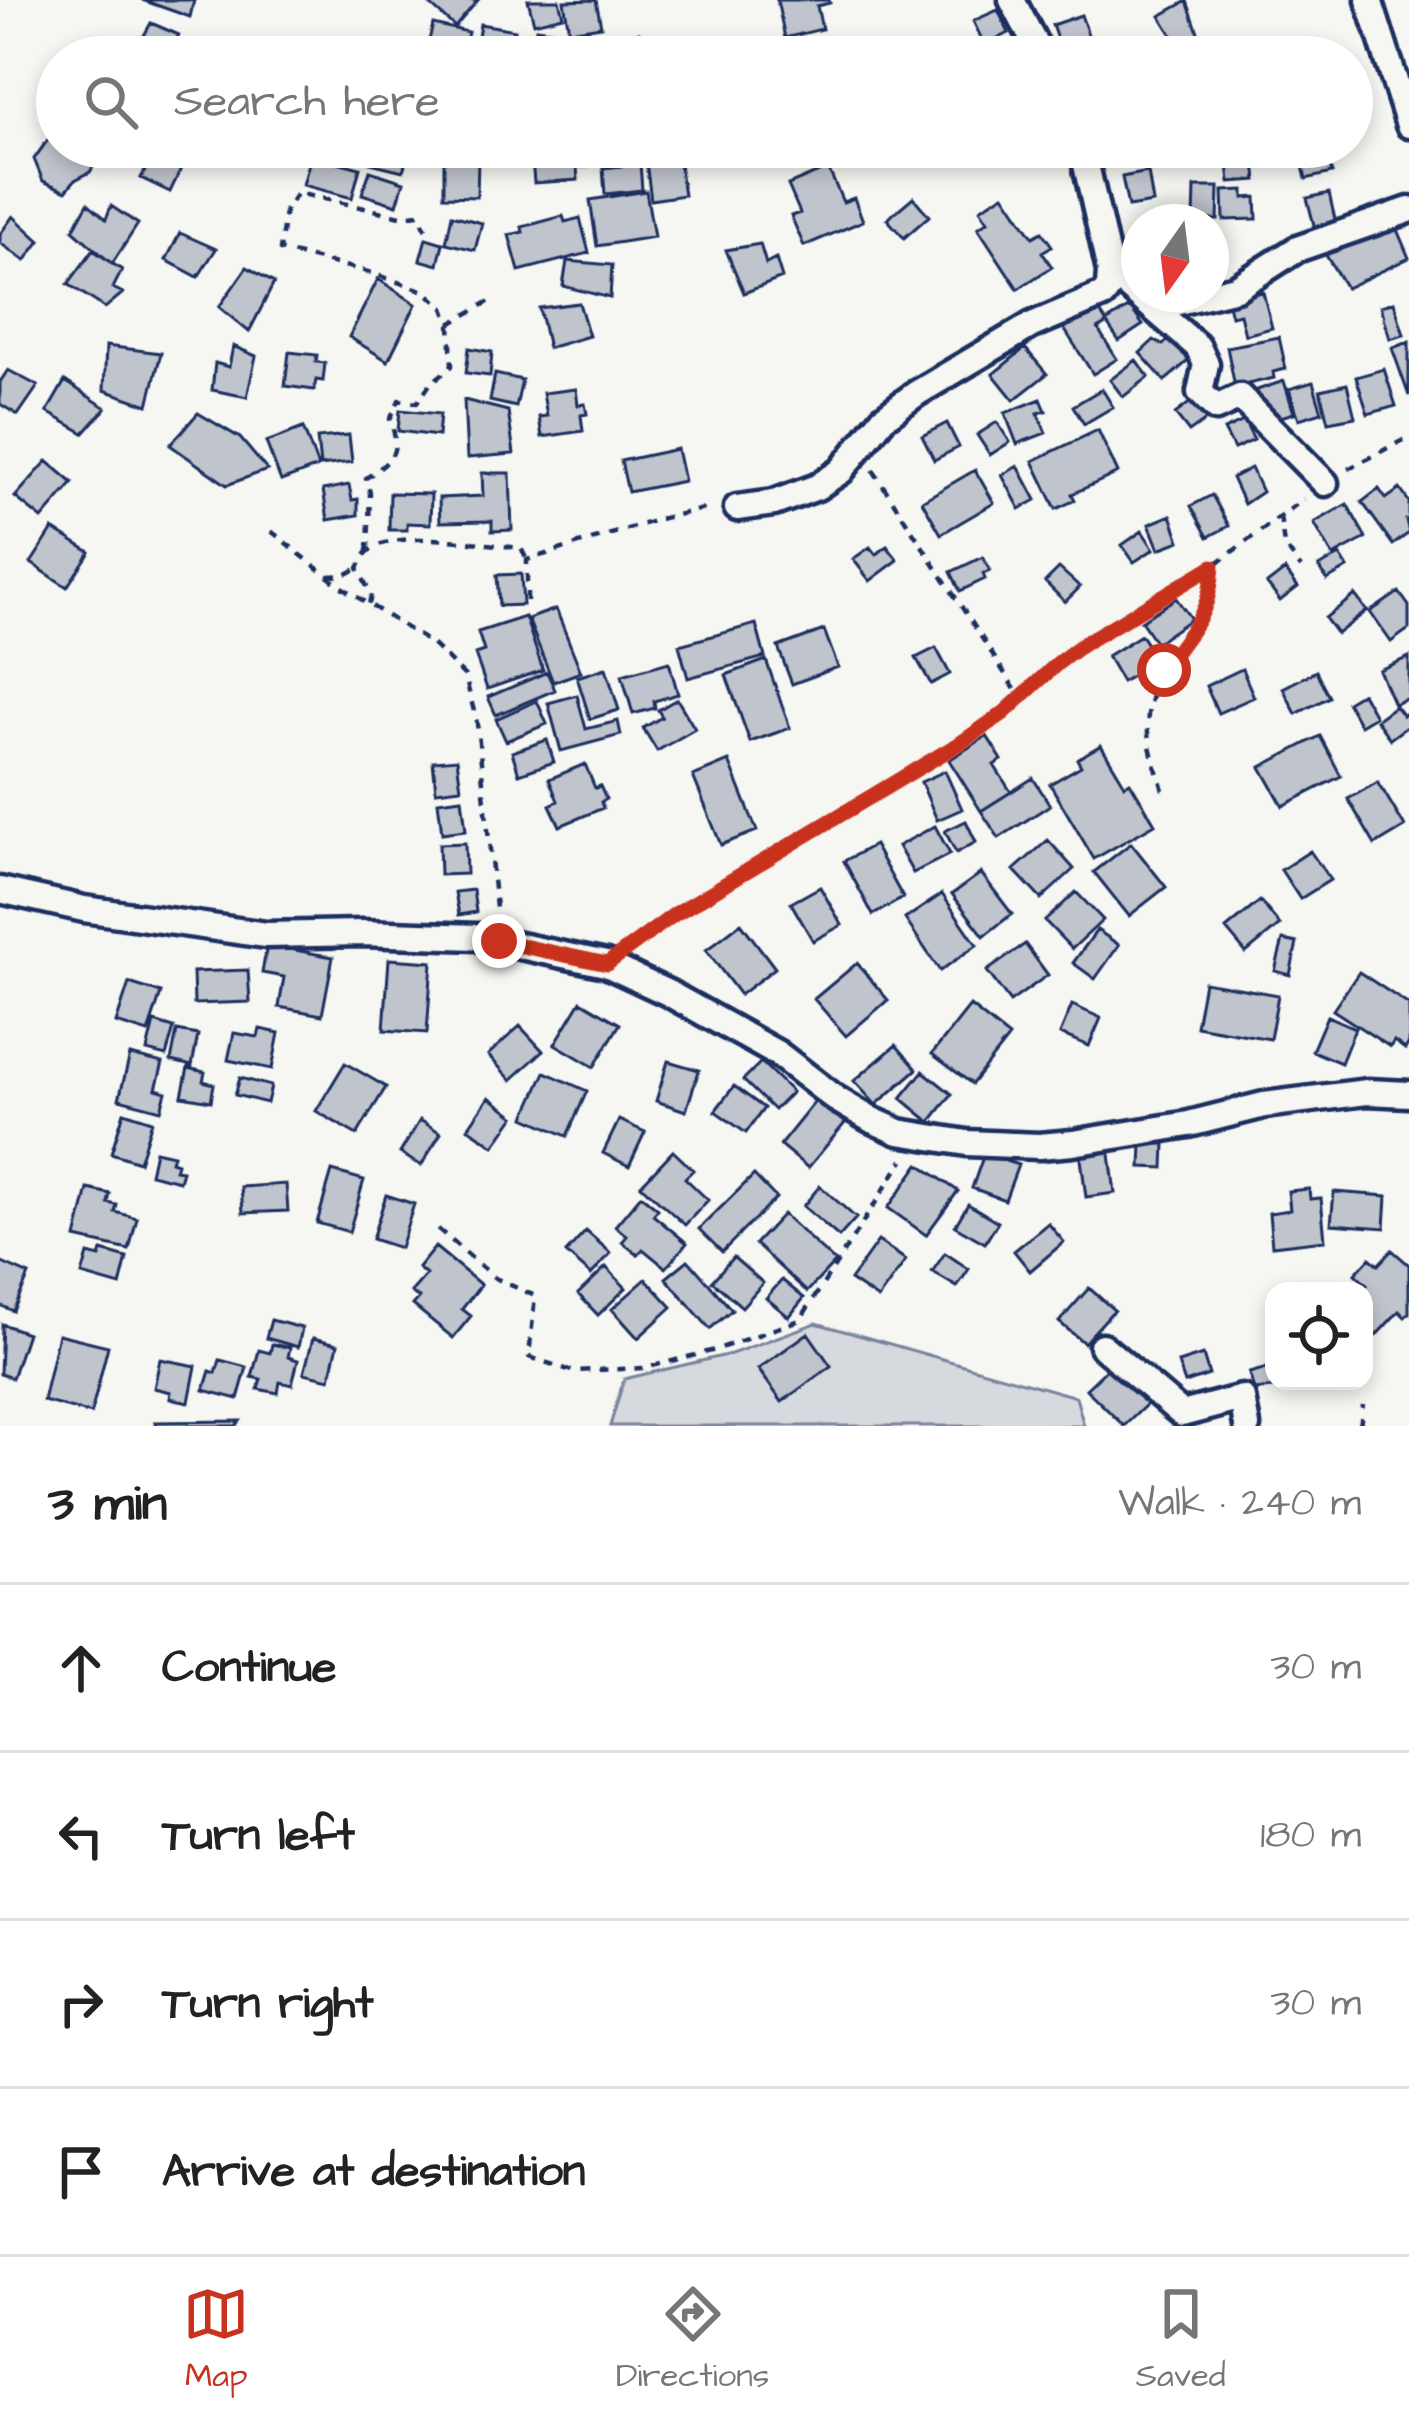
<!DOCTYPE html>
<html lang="en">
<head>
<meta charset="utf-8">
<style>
	:root { --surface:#fff; --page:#f6f6f6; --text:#222; --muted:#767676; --line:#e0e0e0; --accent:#c8321e }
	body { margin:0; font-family:"Architects Daughter",sans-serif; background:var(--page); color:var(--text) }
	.controls { position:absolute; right:36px; bottom:36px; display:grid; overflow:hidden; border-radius:24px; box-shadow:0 6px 18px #0003 }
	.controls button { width:108px; height:108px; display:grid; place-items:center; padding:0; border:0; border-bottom:3px solid var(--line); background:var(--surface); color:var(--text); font:60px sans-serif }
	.compass { position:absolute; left:1121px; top:204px; width:108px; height:108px; border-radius:50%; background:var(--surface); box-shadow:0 6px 18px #0003; rotate:194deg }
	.stop { position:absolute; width:36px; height:36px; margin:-27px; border:9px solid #c8321e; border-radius:50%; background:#fff }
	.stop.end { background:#c8321e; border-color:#fff; box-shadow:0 3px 12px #0008 }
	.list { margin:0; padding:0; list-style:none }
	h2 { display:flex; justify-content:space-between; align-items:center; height:156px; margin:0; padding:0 48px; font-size:51px }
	h2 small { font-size:39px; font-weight:400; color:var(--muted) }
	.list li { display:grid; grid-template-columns:78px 1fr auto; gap:36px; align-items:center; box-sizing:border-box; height:168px; padding:0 48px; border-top:3px solid var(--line) }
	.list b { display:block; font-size:45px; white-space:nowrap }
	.list em { font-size:39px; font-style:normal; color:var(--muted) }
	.icon { flex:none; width:66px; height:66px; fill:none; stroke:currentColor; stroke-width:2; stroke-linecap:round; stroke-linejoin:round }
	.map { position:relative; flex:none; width:1409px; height:1426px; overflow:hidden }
	.search { position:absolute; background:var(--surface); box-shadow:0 6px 18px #0003; left:36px; right:36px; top:36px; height:132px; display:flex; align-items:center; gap:30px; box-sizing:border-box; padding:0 42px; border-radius:66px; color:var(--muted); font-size:45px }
	.sheet { height:828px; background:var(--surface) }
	nav { display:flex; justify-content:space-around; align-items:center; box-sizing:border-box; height:168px; border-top:3px solid var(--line); background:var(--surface); font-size:33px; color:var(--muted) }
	nav a { display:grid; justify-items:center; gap:6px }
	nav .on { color:var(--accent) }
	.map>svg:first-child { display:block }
</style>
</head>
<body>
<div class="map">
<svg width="1409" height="1426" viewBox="0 0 1409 1426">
	<rect width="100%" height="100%" fill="#f6f6f2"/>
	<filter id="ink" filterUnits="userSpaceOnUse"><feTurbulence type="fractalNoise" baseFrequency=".00833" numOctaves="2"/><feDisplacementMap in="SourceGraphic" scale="24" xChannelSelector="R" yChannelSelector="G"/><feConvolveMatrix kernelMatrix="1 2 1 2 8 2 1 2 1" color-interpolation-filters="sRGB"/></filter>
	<g filter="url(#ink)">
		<path fill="#d6d9dd" stroke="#78849e" stroke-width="3" d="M816 1323 1076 1397 1084 1426H610L624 1379 731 1354Z"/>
		<path fill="#c0c4cd" stroke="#1b2f5e" stroke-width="3" d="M142 0H194L190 17Z
			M433 0H478L455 27 429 4Z
			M528 0H559L563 16 534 23Z
			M596 0 601 26 569 31 564 1Z
			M777 0H829L830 3 817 6 822 29 785 38Z
			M1187 1 1199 35 1174 38 1160 16Z
			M998 10 1009 33 984 44 973 21Z
			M1081 15 1096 57H1063L1052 25Z
			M151 23 179 35 165 57H132Z
			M433 24 468 32 462 57H425Z
			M480 24 515 30 511 57H475Z
			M536 28 565 32 562 57H532Z
			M639 32 681 56 680 57H625Z
			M57 127V147H105L90 172 75 180 66 191 43 181 34 159Z
			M374 147H410L403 171 370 163Z
			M531 147 585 148 587 167H577L578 180 534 183Z
			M1309 147H1325L1332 173 1306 179 1299 149Z
			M155 153 182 167 170 192 141 178Z
			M1254 153 1257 180 1230 182 1227 155Z
			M311 155 360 168 352 198 303 185Z
			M678 157 684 195 651 200 646 162Z
			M444 159H478L477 197 444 196Z
			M640 164 642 190 605 194 603 168Z
			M828 168 843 202 854 198 863 221 804 246 791 216 800 213 788 185Z
			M370 171 404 182 397 205 362 194Z
			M1148 172 1153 203 1128 207 1122 177Z
			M1195 187H1219L1218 220 1194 219Z
			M1244 190V198L1256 197 1257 219 1224 220 1223 191Z
			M646 191 654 237 597 246 590 200Z
			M1329 193 1336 224 1315 229 1307 198Z
			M1004 194 1033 237 1042 232 1052 246 1042 252 1052 267 1018 289 978 228 988 221 980 209Z
			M913 197 929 216 904 238 887 219Z
			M88 203 106 219 111 206 138 224 112 264 73 230Z
			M452 215 482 223 475 250 446 243Z
			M13 216 40 241 25 261 0 243V234Z
			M563 216 565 222 580 218 589 253 519 271 509 235 523 232 522 227Z
			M1393 220 1409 258 1346 288 1324 252Z
			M180 233 216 249 198 277 166 260Z
			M426 238 443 243 438 265 420 260Z
			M760 244 766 264 776 259 782 278 744 293 726 250Z
			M93 250 122 270 113 288 123 293 105 308 68 284Z
			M567 261 612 265 610 298 563 286Z
			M247 267 274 283 249 332 219 307Z
			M378 279 416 304 388 361 349 337Z
			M1263 292 1272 328 1245 335 1240 314 1231 316 1227 300Z
			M1394 302 1404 335 1390 339 1381 306Z
			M579 303 589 336 548 348 539 308Z
			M1096 306 1107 323 1098 329 1117 359 1093 374 1063 327Z
			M1130 307 1143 325 1119 341 1106 322Z
			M1176 333 1195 355 1165 381 1140 353 1154 340 1163 345Z
			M1279 337 1286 369 1273 372 1274 378 1235 387 1227 347Z
			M1409 342V396L1392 348Z
			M106 346 161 353 148 405 104 390Z
			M233 346 256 356 247 397 212 390 215 363 229 367Z
			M469 348 492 352 490 376 466 373Z
			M1025 348 1047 374 1014 400 993 374Z
			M289 352 317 355 316 362 325 363 323 381 316 380 314 390 285 386Z
			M1136 360 1149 377 1123 397 1110 380Z
			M1384 369 1396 406 1368 414 1356 377Z
			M8 370 38 386 18 415 0 404V382Z
			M495 374 522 380 516 407 490 401Z
			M65 381 106 408 84 433 47 412Z
			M1284 381 1294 413 1267 421 1257 390Z
			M1313 382 1322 412 1299 419 1289 389Z
			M1347 384 1355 417 1328 422 1320 390Z
			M576 389 578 405 585 404 587 414 581 415 583 431 542 437 539 417 547 416 543 393Z
			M1102 389 1113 407 1084 424 1073 406Z
			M1041 399 1046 411 1038 413 1046 433 1017 444 1005 413Z
			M464 400 508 411 514 454 467 458Z
			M1192 401 1206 420 1189 432 1175 414Z
			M400 410 440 414 438 436 398 431Z
			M198 413 240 438 267 470 227 485 170 445Z
			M1244 421 1254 440 1234 449 1224 430Z
			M997 422 1010 442 990 455 977 435Z
			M947 423 959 447 934 460 922 436Z
			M303 428 318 467 281 481 266 442Z
			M1098 430 1118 473 1072 494 1075 500 1056 509 1033 461Z
			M349 435 352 462 320 466 317 438Z
			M677 449 684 481 628 492 621 461Z
			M47 461 73 483 42 519 15 497Z
			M1018 466 1036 500 1020 509 1002 475Z
			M1251 468 1262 492 1244 504 1232 478Z
			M975 470 994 503 941 534 922 501Z
			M482 473H510L512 530 492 531V521L440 522 439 498 483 496Z
			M349 485 352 500 358 499V515L328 520 323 490Z
			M1379 489 1386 499 1400 489 1409 502V518L1406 520 1409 533 1393 545 1362 502Z
			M390 493 431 494 430 524 407 523V530H389Z
			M1212 495 1229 526 1208 537 1191 506Z
			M1347 504 1366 538 1333 556 1314 523Z
			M1171 515 1180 541 1159 549 1149 524Z
			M53 529 90 552 67 587 31 563Z
			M1142 531 1154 549 1134 562 1122 545Z
			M887 546 898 560 870 581 853 559 870 547 876 555Z
			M1340 555 1348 568 1327 580 1319 567Z
			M983 557 990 571 983 574 985 579 960 591 951 572Z
			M1059 568 1080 587 1065 602 1045 582Z
			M1285 570 1298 587 1280 601 1267 584Z
			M521 574 523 605 499 606 497 575Z
			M1399 592 1409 606V629L1391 642 1370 612Z
			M1355 595 1367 611 1337 634 1325 618Z
			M1176 598 1191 619 1156 643 1141 621Z
			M556 609 581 672 553 682 528 619Z
			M525 617 543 670 487 689 475 654 484 651 478 632Z
			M756 624 765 657 688 678 679 645Z
			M824 630 838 667 792 684 778 647Z
			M1141 635 1157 660 1122 682 1107 656Z
			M936 648 950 674 931 684 916 658Z
			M1409 657V698L1394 704 1379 670Z
			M766 660 790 728 750 742 726 675Z
			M669 662 678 694 654 701 655 708 633 714 622 675Z
			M606 668 619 710 590 719 577 677Z
			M1242 669 1254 697 1218 713 1206 686Z
			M1316 671 1329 697 1296 714 1283 688Z
			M547 672 555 690 496 715 488 697Z
			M1362 693 1375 716 1360 725 1347 702Z
			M577 695 586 729 618 721 621 735 561 751 548 703Z
			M677 699 695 729 657 751 643 728 662 717 658 710Z
			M537 701 547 724 506 741 496 719Z
			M1395 706 1403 716 1409 711V725L1390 739 1376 720Z
			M987 736 1002 760 994 765 1011 792 981 811 949 760Z
			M1320 736 1341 776 1283 806 1261 767Z
			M547 740 554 762 519 774 512 752Z
			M1101 745 1125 785 1130 782 1155 824 1094 859 1050 784 1081 766 1077 759Z
			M457 759 461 788 436 791 433 761Z
			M729 761 757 831 721 845 693 776Z
			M585 764 595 788 600 786 606 799 601 802 603 808 560 826 550 805 558 801 549 779Z
			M945 771 962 809 937 820 921 782Z
			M1033 778 1050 805 999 838 981 811Z
			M1378 782 1405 827 1375 845 1348 799Z
			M462 798 466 830 442 833 438 801Z
			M966 821 976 842 956 853 945 831Z
			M935 826 950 854 913 873 898 846Z
			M1048 840 1074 869 1041 899 1014 870Z
			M465 843 466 874 440 875 439 844Z
			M1131 843 1166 887 1129 916 1094 872Z
			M874 845 903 898 873 915 844 861Z
			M1310 851 1330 880 1300 899 1281 870Z
			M981 873 1012 914 984 936 952 894Z
			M820 887 842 925 813 941 791 903Z
			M473 890 476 912 459 915 455 892Z
			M1076 892 1103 920 1072 949 1045 921Z
			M942 894 977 945 940 971 905 919Z
			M1260 901 1280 925 1246 953 1226 929Z
			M741 923 775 968 740 995 706 950Z
			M1097 930 1119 945 1095 979 1073 963Z
			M1283 940 1297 943 1290 975 1275 971Z
			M1025 944 1048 975 1010 1002 987 971Z
			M267 945 333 957 322 1015 279 1007 284 977 262 973Z
			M389 959 432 962 427 1033 384 1030Z
			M857 963 888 1000 846 1036 814 999Z
			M248 970 250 1002 194 1004 193 972Z
			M1359 972 1409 1005V1043L1405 1049 1394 1041 1390 1047 1333 1010Z
			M1204 982 1278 995 1270 1039 1196 1026Z
			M129 983 161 993 148 1033 116 1023Z
			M581 1001 620 1024 594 1067 555 1044Z
			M1072 1005 1101 1018 1089 1046 1060 1034Z
			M970 1006 1009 1037 972 1084 932 1054Z
			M1327 1016 1355 1028 1341 1063 1312 1051Z
			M154 1022 174 1028 166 1056 147 1051Z
			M520 1026 543 1051 511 1080 488 1055Z
			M260 1029 279 1033 272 1069 228 1060 234 1033 258 1037Z
			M177 1031 198 1035 192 1066 171 1061Z
			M896 1045 917 1069 876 1105 854 1081Z
			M130 1055 163 1063 156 1089 166 1092 161 1110 119 1099Z
			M668 1061 699 1070 686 1111 656 1101Z
			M761 1062 792 1092 774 1110 743 1080Z
			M345 1063 386 1087 357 1135 316 1111Z
			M188 1068 205 1072 203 1081 214 1084 211 1101 182 1096Z
			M923 1071 952 1094 930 1122 901 1098Z
			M545 1072 587 1091 567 1136 525 1117Z
			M240 1078 271 1086 267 1103 235 1095Z
			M734 1086 764 1108 746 1133 715 1111Z
			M821 1094 850 1117 808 1168 780 1145Z
			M489 1097 515 1116 494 1146 468 1128Z
			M124 1112 152 1121 139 1162 111 1153Z
			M420 1120 441 1133 421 1166 400 1153Z
			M619 1120 645 1132 629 1166 603 1153Z
			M1142 1144H1165L1164 1168 1141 1167Z
			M1109 1147 1115 1193 1086 1197 1080 1151Z
			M155 1151 173 1155 171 1161 177 1163 175 1170 182 1171 179 1181 150 1174Z
			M673 1151 693 1170 685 1178 708 1200 685 1225 641 1185Z
			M984 1154 1018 1165 1005 1200 972 1188Z
			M919 1164 958 1191 926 1235 888 1208Z
			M332 1171 364 1180 349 1232 317 1223Z
			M754 1175 776 1198 722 1252 699 1229Z
			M286 1184 288 1211 243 1213 241 1187Z
			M820 1186 856 1218 839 1237 803 1206Z
			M88 1189 110 1194 108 1203 117 1205 115 1212 137 1218 129 1250 76 1238Z
			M1309 1189 1310 1199 1321 1198 1325 1240 1272 1246 1269 1213 1290 1210 1288 1191Z
			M1334 1192 1387 1196 1385 1228 1331 1224Z
			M386 1195 414 1204 400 1248 372 1239Z
			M641 1195 658 1209 653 1215 687 1243 666 1268 643 1249 638 1255 622 1242 627 1236 615 1226Z
			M968 1204 998 1222 985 1243 955 1226Z
			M783 1214 835 1262 807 1292 755 1244Z
			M1048 1223 1064 1242 1030 1271 1014 1251Z
			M586 1231 611 1253 591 1275 566 1253Z
			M878 1241 906 1260 878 1299 850 1280Z
			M435 1247 481 1285 462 1309 471 1316 453 1338 413 1305 419 1298 411 1292 426 1275 418 1268Z
			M1392 1250 1409 1265V1313L1405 1317 1399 1311 1370 1342 1364 1336V1291H1361L1367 1285 1355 1274 1370 1258 1378 1265Z
			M102 1251 127 1258 120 1286 82 1275 88 1254 100 1257Z
			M945 1253 969 1269 957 1287 932 1272Z
			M733 1257 763 1283 742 1307 712 1281Z
			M688 1260 732 1310 710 1329 666 1278Z
			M0 1262 29 1275 13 1311 0 1305Z
			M606 1267 626 1288 598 1315 578 1294Z
			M646 1279 672 1307 638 1338 612 1309Z
			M782 1280 804 1298 789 1317 766 1298Z
			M1089 1288 1114 1310 1084 1343 1059 1322Z
			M271 1320 302 1328 298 1347 266 1338Z
			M2 1324 27 1333 12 1378 0 1374Z
			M808 1333 831 1366 782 1402 758 1369Z
			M58 1334 108 1346 91 1414 43 1401Z
			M313 1338 338 1344 330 1379 304 1373Z
			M272 1344 290 1348 288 1357 298 1360 292 1385 280 1382 278 1393 258 1389 261 1379 252 1377 259 1350 270 1353Z
			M1203 1355 1209 1375 1185 1383 1178 1363Z
			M160 1359 196 1366 189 1402 170 1398 171 1392 154 1388Z
			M220 1360 247 1367 238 1399 204 1390 210 1371 216 1373Z
			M1110 1366 1147 1404 1124 1426 1086 1389Z
			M1267 1368 1274 1388 1254 1390 1249 1373Z
			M240 1421 236 1426H157L155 1422Z"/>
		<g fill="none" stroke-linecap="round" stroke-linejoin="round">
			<g stroke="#1b2f5e" stroke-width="33">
				<path id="minor" d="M1012 0 1042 57
					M1369 0 1409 125
					M1110 271 1198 347 1206 364 1200 392 1216 408 1240 397 1325 483
					M1153 308 1236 288 1297 249 1409 210
					M737 508 774 503 817 487 841 471 883 418 917 393 1032 325 1103 295 1109 287 1110 271 1082 147
					M0 890 84 909 266 935 361 933 477 937 606 964 668 993 778 1054 836 1099 870 1119 899 1132 967 1143 1039 1146 1073 1143 1189 1124 1264 1105 1367 1092 1409 1094
					M1102 1346 1182 1414 1242 1398 1247 1426"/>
			</g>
			<path stroke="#1b2f5e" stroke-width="4.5" stroke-dasharray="9 9" stroke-linecap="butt" d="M450 324 490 301
				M1348 469 1409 437
				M873 470 1020 697
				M1280 516 1284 545 1301 568
				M271 531 340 586 432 644 465 676 477 723 497 918
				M368 551 370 493 366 478C394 459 401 452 390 419L399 400 417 403 430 384 452 366 450 324 444 308 425 291 368 272 280 250 285 211 297 193 401 216 419 214 426 229
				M329 576 345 575 358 568
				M527 601V560L663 518 712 507
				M369 604 371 595 358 568C361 563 363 556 368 552 392 527 488 545 521 548L527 560
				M1163 790C1156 766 1145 741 1148 715 1152 673 1185 649 1203 615 1210 601 1212 585 1213 569
				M631 947 675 914 962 742 1004 713 1058 663 1185 580 1213 566 1304 499
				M438 1229 495 1278 535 1296 529 1357 572 1371 645 1368 715 1350 800 1320 903 1160
				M1360 1426 1363 1405"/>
			<use href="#minor" stroke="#f6f6f2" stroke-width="24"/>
		</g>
	</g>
	<g fill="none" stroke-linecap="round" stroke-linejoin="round" filter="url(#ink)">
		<path stroke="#c8321e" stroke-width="15" d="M499 941 607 964 675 914 962 742 1004 713 1058 663 1083 644 1213 566C1209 621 1190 627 1164 670"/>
	</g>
</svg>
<div class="controls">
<button><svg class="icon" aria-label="locate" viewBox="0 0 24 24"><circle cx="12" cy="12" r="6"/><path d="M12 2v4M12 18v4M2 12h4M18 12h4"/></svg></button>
</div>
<svg class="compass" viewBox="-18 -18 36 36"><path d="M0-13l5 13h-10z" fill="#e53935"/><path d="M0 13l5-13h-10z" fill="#767676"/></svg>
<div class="stop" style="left:1164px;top:670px"></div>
<div class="stop end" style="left:499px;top:941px"></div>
<div class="search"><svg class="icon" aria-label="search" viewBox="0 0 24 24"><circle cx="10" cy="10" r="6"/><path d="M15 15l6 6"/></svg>Search here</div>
</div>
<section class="sheet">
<h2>3 min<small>Walk · 240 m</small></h2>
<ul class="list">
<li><svg class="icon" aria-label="ahead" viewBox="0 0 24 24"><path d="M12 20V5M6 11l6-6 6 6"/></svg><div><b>Continue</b></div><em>30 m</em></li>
<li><svg class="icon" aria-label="left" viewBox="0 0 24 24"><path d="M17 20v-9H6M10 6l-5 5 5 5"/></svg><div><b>Turn left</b></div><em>180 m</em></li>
<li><svg class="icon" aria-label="right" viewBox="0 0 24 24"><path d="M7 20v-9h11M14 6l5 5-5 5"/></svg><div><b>Turn right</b></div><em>30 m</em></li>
<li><svg class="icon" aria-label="arrive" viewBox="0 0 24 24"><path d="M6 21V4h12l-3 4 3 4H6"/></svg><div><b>Arrive at destination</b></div></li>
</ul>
</section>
<nav>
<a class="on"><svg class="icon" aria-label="map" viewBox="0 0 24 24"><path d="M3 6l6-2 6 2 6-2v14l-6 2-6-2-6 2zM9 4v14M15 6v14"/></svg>Map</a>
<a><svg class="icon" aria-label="directions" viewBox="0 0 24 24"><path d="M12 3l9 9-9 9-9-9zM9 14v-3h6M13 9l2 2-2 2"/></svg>Directions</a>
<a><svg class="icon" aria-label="saved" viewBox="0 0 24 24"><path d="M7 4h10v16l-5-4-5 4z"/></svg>Saved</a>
</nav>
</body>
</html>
